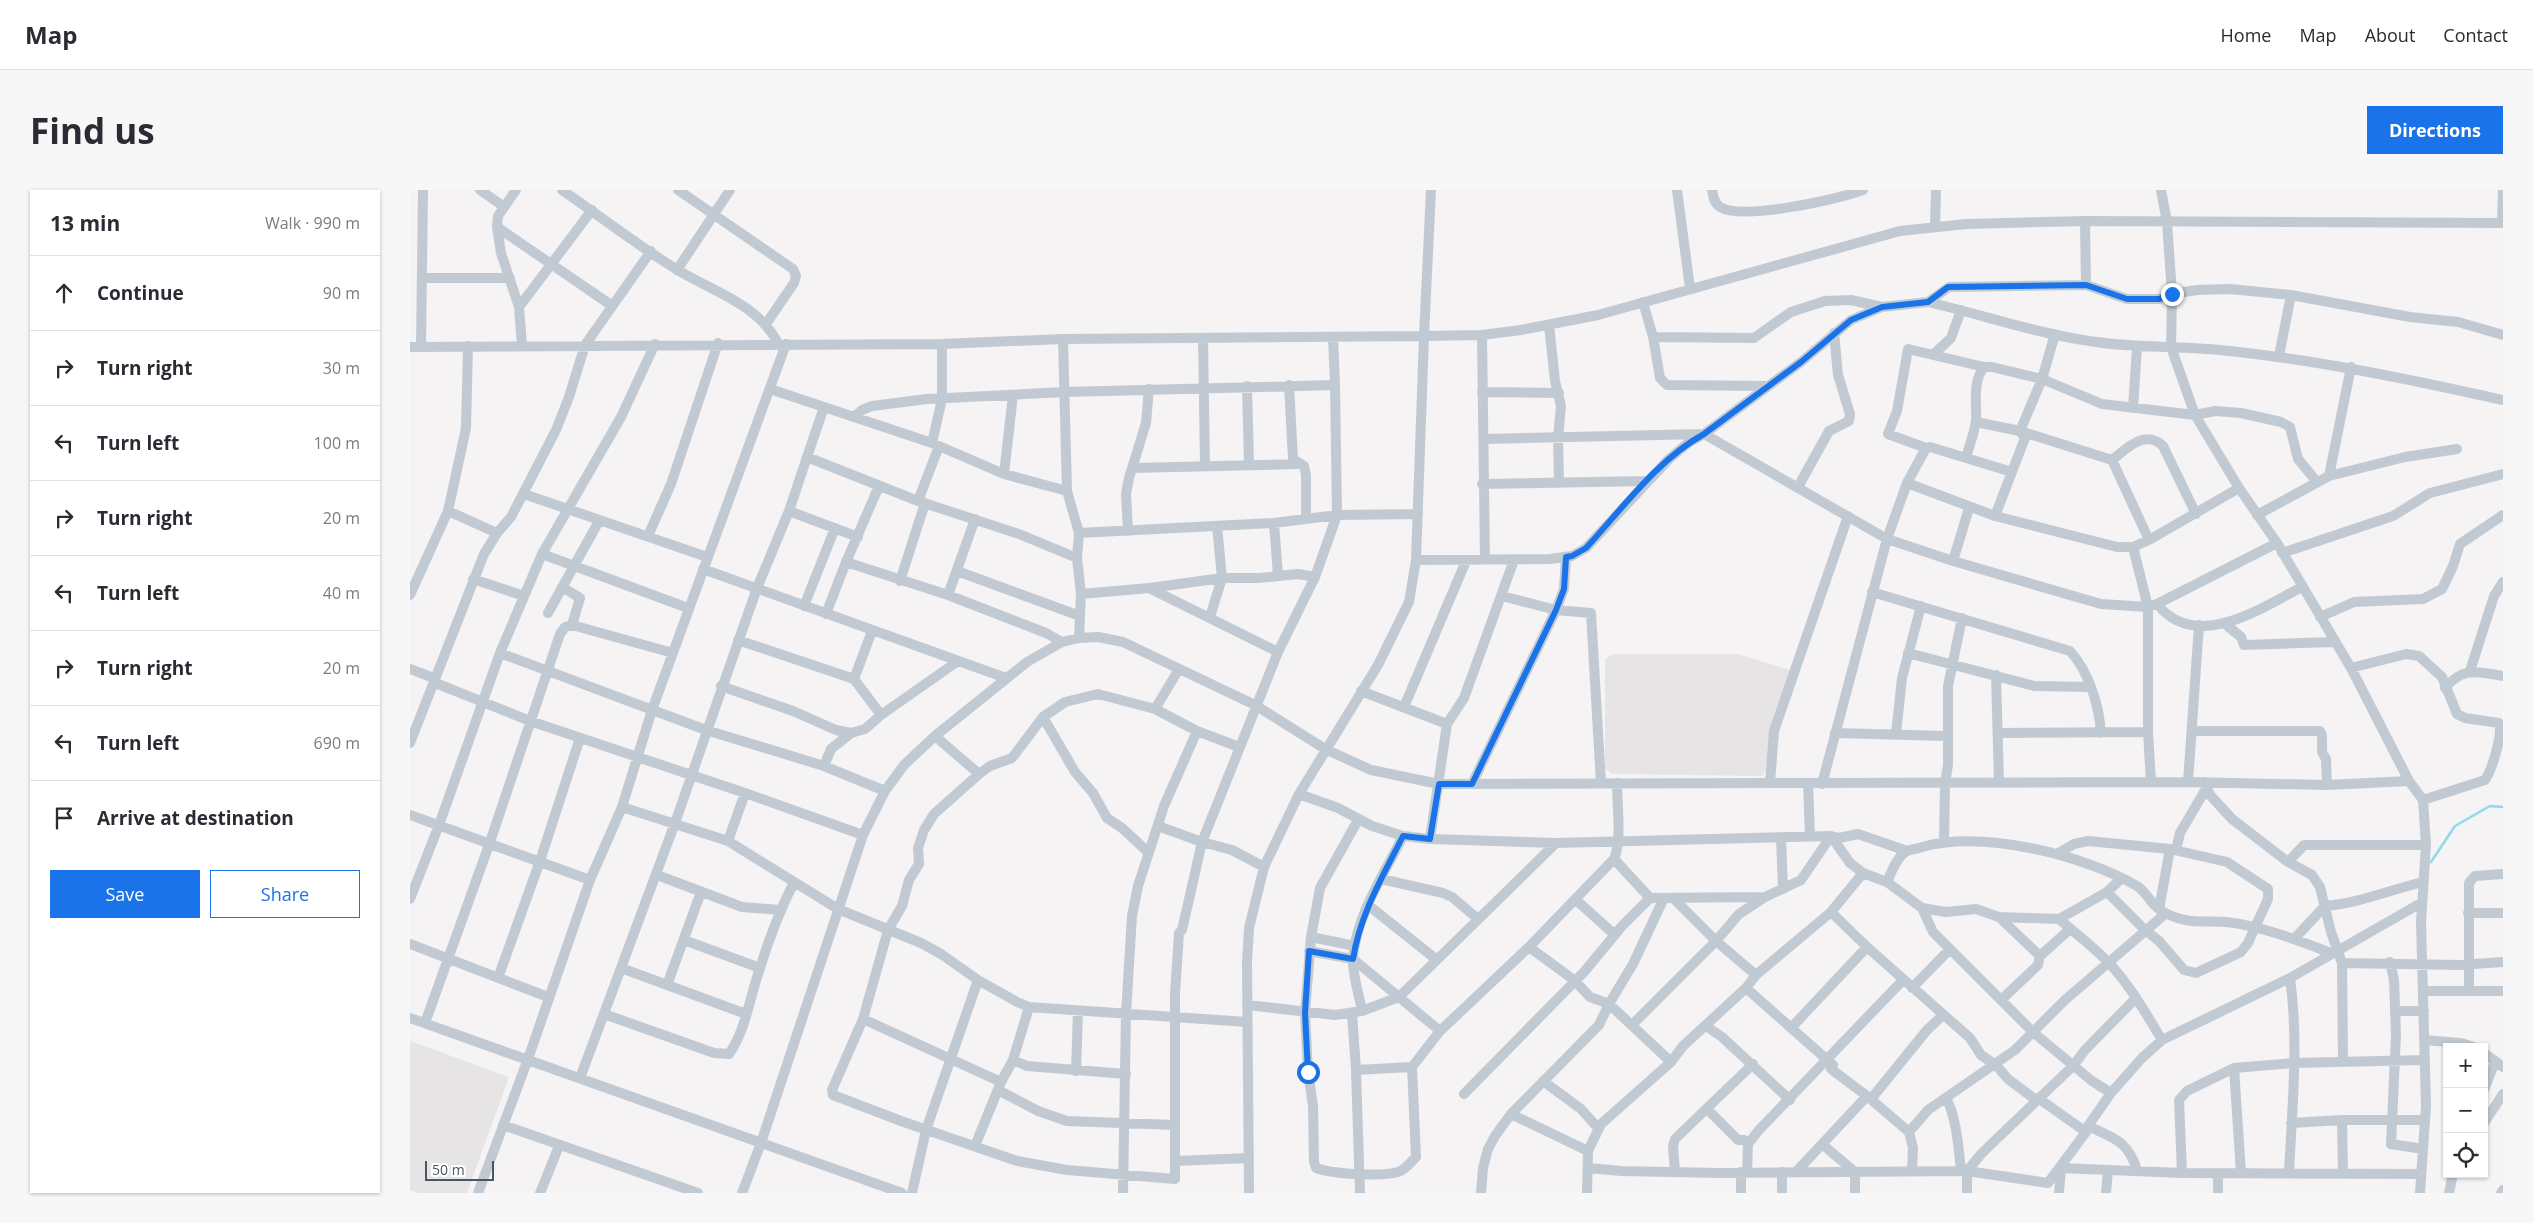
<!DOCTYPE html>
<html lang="en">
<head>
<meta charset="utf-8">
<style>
	:root { --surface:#fff; --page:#f7f7f7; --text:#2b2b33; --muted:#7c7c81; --line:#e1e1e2; --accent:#1a73e8 }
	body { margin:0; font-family:"Open Sans",sans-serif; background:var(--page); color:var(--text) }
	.controls { position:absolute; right:15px; bottom:15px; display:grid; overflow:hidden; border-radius:0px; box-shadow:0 1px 4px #0004 }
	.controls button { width:45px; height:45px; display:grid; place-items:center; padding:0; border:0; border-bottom:1px solid var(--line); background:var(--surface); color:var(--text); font:25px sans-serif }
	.scale { position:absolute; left:15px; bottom:12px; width:69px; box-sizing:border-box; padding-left:5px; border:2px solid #4a5661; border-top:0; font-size:14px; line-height:18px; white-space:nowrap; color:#4a5661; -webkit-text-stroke:4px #fff; paint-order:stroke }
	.stop { position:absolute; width:15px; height:15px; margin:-11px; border:4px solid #1a73e8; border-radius:50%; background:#fff }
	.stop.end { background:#1a73e8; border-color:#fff; box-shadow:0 1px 5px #0008 }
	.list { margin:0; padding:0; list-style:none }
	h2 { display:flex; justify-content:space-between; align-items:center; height:65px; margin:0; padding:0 20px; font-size:21px }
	h2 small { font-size:16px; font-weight:400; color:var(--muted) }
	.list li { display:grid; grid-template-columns:32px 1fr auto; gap:15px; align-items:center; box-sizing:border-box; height:75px; padding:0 20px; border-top:1px solid var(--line) }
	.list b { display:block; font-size:19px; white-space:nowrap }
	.list em { font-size:16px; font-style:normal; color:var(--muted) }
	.actions { display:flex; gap:10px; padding:15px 20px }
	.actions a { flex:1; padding:11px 0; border:1px solid var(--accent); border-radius:0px; text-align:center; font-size:18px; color:var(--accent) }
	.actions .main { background:var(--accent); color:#fff }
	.icon { flex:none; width:28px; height:28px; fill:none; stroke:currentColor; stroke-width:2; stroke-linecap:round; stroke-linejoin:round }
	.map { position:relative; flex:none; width:2093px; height:1003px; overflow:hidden; border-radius:0px }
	header { display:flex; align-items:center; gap:30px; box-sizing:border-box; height:70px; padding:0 25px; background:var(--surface); border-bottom:1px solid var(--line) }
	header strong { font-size:24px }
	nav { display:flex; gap:28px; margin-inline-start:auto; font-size:18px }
	.intro { display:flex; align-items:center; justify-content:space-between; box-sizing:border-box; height:120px; padding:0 30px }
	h1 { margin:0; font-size:35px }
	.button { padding:12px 22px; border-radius:0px; background:var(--accent); color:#fff; font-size:18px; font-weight:700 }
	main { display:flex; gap:30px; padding:0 30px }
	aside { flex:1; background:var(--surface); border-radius:0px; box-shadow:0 1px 4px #0004 }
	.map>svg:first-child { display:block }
</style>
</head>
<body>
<header>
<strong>Map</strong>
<nav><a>Home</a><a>Map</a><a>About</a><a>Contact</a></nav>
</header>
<div class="intro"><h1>Find us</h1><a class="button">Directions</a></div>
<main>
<aside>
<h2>13 min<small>Walk · 990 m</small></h2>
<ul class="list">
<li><svg class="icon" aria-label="ahead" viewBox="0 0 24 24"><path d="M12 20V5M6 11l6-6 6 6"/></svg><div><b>Continue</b></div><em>90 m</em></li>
<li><svg class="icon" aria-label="right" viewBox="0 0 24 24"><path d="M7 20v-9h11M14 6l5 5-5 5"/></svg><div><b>Turn right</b></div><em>30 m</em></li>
<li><svg class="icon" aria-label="left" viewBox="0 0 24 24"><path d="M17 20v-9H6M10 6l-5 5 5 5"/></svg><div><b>Turn left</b></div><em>100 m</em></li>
<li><svg class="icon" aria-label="right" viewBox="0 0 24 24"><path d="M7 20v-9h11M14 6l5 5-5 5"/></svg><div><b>Turn right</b></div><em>20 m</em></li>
<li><svg class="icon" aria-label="left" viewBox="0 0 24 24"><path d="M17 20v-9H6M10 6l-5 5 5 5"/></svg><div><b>Turn left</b></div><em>40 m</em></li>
<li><svg class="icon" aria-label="right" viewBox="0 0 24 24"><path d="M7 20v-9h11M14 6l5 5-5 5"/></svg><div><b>Turn right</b></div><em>20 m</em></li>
<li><svg class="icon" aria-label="left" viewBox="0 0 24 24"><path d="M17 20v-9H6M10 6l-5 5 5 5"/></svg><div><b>Turn left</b></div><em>690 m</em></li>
<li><svg class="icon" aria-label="arrive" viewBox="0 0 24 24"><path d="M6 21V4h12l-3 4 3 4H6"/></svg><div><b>Arrive at destination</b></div></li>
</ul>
<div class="actions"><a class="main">Save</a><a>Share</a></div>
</aside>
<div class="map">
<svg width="2093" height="1003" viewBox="0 0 2093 1003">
	<rect width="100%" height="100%" fill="#f5f3f3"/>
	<path fill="#e6e4e5" d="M1202 464H1328L1380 480 1360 576 1352 586 1202 584 1195 578V470Z
		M0 851 99 887 57 1003H9L0 1000Z"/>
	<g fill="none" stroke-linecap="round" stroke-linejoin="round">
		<path stroke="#90daee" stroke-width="2.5" d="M2021 672 2045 636 2080 616 2093 617"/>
		<path stroke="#c1cad2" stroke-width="10" d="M70 0 93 16
			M106 0 88 26 87 37 91 63 109 117 112 156
			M152 0C190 26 227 55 266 79 303 102 348 113 369 155
			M268 0 383 79 386 86 384 93 356 134
			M1021 0 1014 146 1072 145 1111 140 1188 125 1490 41 1556 34 1675 31 2093 33
			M1267 0 1280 98
			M1302 0C1303 6 1304 13 1310 17 1333 31 1427 9 1453 0
			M1751 0 1757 32 1762 104 1761 157 1785 225 1829 298 1867 353 1941 478 1999 591 2013 610 2016 655 2011 732 2016 916 2010 1003
			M1675 31 1676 95
			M2092 33 2093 0
			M87 37 201 115
			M1525 37 1526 0
			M267 80 320 0
			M12 88H100
			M1233 112 1243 147 1250 188 1257 195 1358 196
			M1518 112 1539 97 1676 95 1717 109H1749L1762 104 1787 100 1820 99 1881 105 2000 127 2048 132 2093 145
			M109 117 182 20
			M1139 135 1145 191 1151 216 1148 248 1149 293
			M1072 145 1075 370
			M923 147 925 195
			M1243 147 1344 148 1381 122 1415 111 1441 110 1472 117
			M793 148 795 275
			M653 149 657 301 669 343 667 368 671 404 669 448
			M11 156 13 0
			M0 157 532 154 653 149 1014 146 1006 370 999 412 968 475 889 604 854 677 839 738 837 771 839 1003
			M1523 165 1541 148 1551 120
			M1869 166 1881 105
			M879 195 883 269 894 276 896 285V329
			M837 196 839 275
			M360 199 522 253 594 284 657 301
			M1072 202 1149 203
			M1723 218 1727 157
			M444 227 452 220 462 216 517 209 655 202 925 195 927 325 905 387 868 462 792 652 772 740 769 743 765 804V989L657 980 607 971 491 931 423 905 422 900 453 829 478 740 492 716 499 690 509 674 508 658 514 640 524 624 569 584 580 576 602 568 633 527 655 512 688 504 745 519 787 541 829 557
			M1566 232 1610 241 1702 270 1739 350
			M1074 249 1294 244 1477 349 1543 371 1691 414 1738 417 1747 414 1867 353
			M522 253 532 209V154
			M1516 258 1478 244 1487 221 1498 159 1574 177
			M397 267 414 217
			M1556 268C1559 256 1565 242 1566 230 1567 213 1562 192 1574 177H1582L1632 189 1692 214 1785 225 1805 221 1831 223 1871 232 1880 237 1888 269 1907 292
			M1702 270C1717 258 1735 239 1753 256L1786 324
			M722 278 888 274
			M594 284 603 205
			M1919 286 1941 177
			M1497 293 1585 326 1707 357H1723L1739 350 1829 298
			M1072 294 1238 291
			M1388 297 1419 241 1439 231 1440 224 1428 185 1424 143
			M114 304 297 367
			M508 311 529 256
			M38 321 87 343
			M379 321 448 347
			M1847 325 1919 286 1995 267 2047 259
			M1585 326 1615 248 1610 241 1632 189 1645 144
			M864 333 868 386
			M718 341 716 304 719 288 736 233 739 199
			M669 343 864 333 927 325 1008 324
			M238 346 261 294 308 153
			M1723 357 1738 417V542L1741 592
			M1872 363 1983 326 2020 303 2093 284
			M132 364 278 418
			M1006 370 1140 369 1162 366 1176 358 1259 269 1278 253 1294 244 1391 172 1441 130 1472 117 1518 112C1570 124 1621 142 1673 150 1722 159 1771 155 1820 161 1913 171 2002 190 2093 210
			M1543 371 1559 318
			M436 372 538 405 636 443 652 452
			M293 379 596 488
			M547 381 670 426
			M63 389 114 406
			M490 391 515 313
			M152 397 170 408 162 435
			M740 398 812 388H849L888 384 905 387
			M1462 402 1660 461C1679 482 1689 515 1691 543
			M671 404 739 398 868 462
			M0 405 38 321 56 238 58 156
			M538 405 565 329
			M1092 406 1146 420 1181 423 1191 593
			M1747 414C1786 463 1851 418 1892 397
			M394 416 425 338
			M138 423 189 331
			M416 424 436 372 469 296
			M800 427 812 388 807 336
			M1910 427 1944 412 2013 409 2032 399 2043 376 2050 354 2093 325
			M1815 434 1831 447 1834 455 1925 452
			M328 450 444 489 471 525
			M90 463 296 540 414 576 475 601
			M1498 463 1624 496 1679 497
			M1941 478 1996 464 2009 466 2032 487 2047 524 2055 528 2089 533C2093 544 2082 580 2075 590L2013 610
			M0 479 21 487 28 494 120 531 335 603 453 645
			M2060 481 2084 406 2093 392
			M1586 485 1589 593
			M444 489 462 441
			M311 496 383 521 426 540 441 543
			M2035 498C2054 476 2067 482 2093 486
			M951 501 1037 534
			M994 517 1056 371
			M745 519 769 479
			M633 527 665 582 683 603 697 628 712 638 739 663
			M1782 541H1910L1912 545V562L1916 569 1917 595
			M1425 543 1536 546
			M1588 543 1738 542
			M1486 544 1492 488 1511 416
			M525 546 569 584
			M0 553 74 364 87 343 101 327 146 240 159 207 175 155 241 61
			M414 576 421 559 441 543 455 539 471 525 548 471
			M1778 592 1789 435
			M1795 592 1800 605 1822 629 1878 672 1902 685 1910 697 1921 742 1932 773 1933 871
			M1360 593 1364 541 1438 326
			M1398 593 1400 647
			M1062 594 1146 420 1154 399 1156 367
			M1412 594 1477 349 1497 293 1516 258 1520 257 1602 282
			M889 604 928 618 962 636 993 646 1020 649 1146 653 1421 646 1440 673 1453 683 1477 692 1512 718 1536 722 1566 719 1589 727 1649 729 1697 702 1712 688
			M212 617 318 651 428 719 511 753 531 764 568 790 607 812 619 817 837 832
			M0 625 180 690
			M948 630 910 698 901 747 895 823 898 881 903 916 904 972 906 978C923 984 971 987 988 982 995 980 1001 972 1006 967L1002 877 1030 841 1119 757 1204 669C1212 651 1207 614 1207 593
			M748 636 792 652 822 660 854 677
			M1020 649 1037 534 1054 508 1104 370
			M1371 649 1373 699
			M318 651 335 603
			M1534 652 1535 593 1538 575V496L1552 428
			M1766 660 1770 643 1797 597
			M1647 664 1664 654 1678 651 1760 659 1817 672 1858 699V709L1838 753 1831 762 1786 783 1774 780 1749 751 1735 740 1697 702
			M1204 669 1240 708 1355 707 1329 724 1306 751 1263 708
			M1878 672 1894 655H2016
			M247 685 332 717 370 720
			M971 689 1033 703 1042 707 1068 729
			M1477 692C1481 683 1487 666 1497 661 1501 659 1508 659 1512 657 1573 640 1674 665 1727 696 1738 703 1742 718 1757 724 1782 735 1792 730 1816 732 1848 735 1891 751 1921 763
			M1355 707 1391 690 1421 646 1429 648 1448 644 1497 661
			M0 709 29 635 90 463 132 364 211 227 245 154
			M1165 709 1205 745
			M958 715 1027 770
			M1512 718 1523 742 1624 843 1682 891 1701 903
			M1749 719 1760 659
			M1421 722 1457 757 1560 848 1571 865 1586 875 1598 889 1626 910
			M2058 723H2093
			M1589 727 1630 766
			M1649 729C1665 743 1681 755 1696 770 1719 793 1735 822 1752 850
			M901 747 945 756
			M1885 748 1915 716C1949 713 1980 700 2013 692
			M274 750 350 778
			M0 754 138 807
			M1119 757 1164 790 1180 807 1199 814 1261 872
			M899 761 943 769 1030 841
			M1980 772 1984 790 1986 845 1981 954 2013 959
			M1932 773 2049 775 2093 772
			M211 778 336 824
			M88 788 130 671 170 548
			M257 795 291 702
			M1336 798 1423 875 1421 879 1457 906 1499 942
			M1502 798 1540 759
			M2013 801H2093
			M2059 801V693L2065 686 2093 684
			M1591 810 1628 775 1630 766 1660 739
			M837 815 925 825 952 821 989 807 1146 653
			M952 821C949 804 942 784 943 768 946 725 975 683 993 646
			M1986 821H2014
			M942 823 946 880
			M194 824 304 863 319 864C336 840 340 806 350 778 359 749 370 720 384 692
			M0 828 492 1003
			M453 829 591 892
			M15 833 80 652 150 444 155 437 162 435 263 463
			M1222 835 1306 751 1346 785
			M1296 836 1312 847 1380 910
			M1381 838 1457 757
			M2014 850 2051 853 2064 857
			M2074 863 2093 877
			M603 870 617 876 716 884
			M1824 878 1831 983
			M666 881 668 821
			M170 888 265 633 347 398 379 321 397 267 508 311 609 344 667 368
			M1133 891 1171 919 1188 938
			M588 900 628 921 657 931 765 935
			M2074 900 2085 872
			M1054 904 1174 782 1212 736 1240 708
			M1628 908 1676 942
			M1461 909 1517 840 1532 826
			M1536 909C1546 923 1549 962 1551 981
			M1297 919 1328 950H1334L1338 954
			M1101 924 1178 961
			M1932 930 1933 983
			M1881 933 1932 930H2015
			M2074 933 2093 904
			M93 935 288 1003
			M1678 936C1704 948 1718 951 1727 980
			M1412 954 1445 982V1003
			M565 956 591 892 603 870 619 817
			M765 971 839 968
			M1179 978 1211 981 1309 983 1557 981 1572 963 1663 876 1675 860 1726 808
			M1502 981 1503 958 1499 942 1518 920 1605 860 1655 810 1755 724
			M1265 982 1263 956 1265 949 1343 874
			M1337 982 1338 954 1349 940 1493 790
			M1372 982V1003
			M1386 982 1457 906
			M1772 983 1769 910 1777 901 1824 878 1883 873 2014 870
			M1808 983V1003
			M1879 983C1882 919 1889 852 1880 788
			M68 1003 118 869 180 690 212 617 242 520 376 154
			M130 1003 149 956
			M332 1003 351 953 453 645 475 601 494 575 525 546 617 472 652 452 669 448 688 447 713 452 845 515 915 559 961 580 1029 594 1778 592 1917 595 1999 591
			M502 1003 516 940 568 790
			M713 1003 716 824 722 726 728 696 754 616 787 541
			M950 1003 946 880 1002 877
			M1071 1003 1073 978 1078 959 1085 946 1101 924 1189 835 1199 814 1223 774 1254 708
			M1177 1003 1178 961 1191 934 1261 872 1273 856 1336 798 1346 785 1421 722 1453 683
			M1331 1003V982
			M1557 1003V981L1638 993 1676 942 1678 936 1701 903 1732 868 1752 850 1880 788 2011 713
			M1649 1003 1651 978 1772 983 2011 984
			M1696 1003 1698 980
			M2039 1003 2043 984
			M2091 1003 2093 1000"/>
	</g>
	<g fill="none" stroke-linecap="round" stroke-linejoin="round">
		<path stroke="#1a73e8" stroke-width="6" d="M898 882 895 823 899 761 943 769C950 724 973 686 993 646L1020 649 1029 594H1062L1146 420 1154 399 1156 367 1162 366 1176 358C1212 319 1247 270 1294 244L1391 172 1441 130 1472 117 1518 112 1538 97 1676 95 1717 109H1749L1762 104"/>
	</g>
</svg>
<div class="controls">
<button>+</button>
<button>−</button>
<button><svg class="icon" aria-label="locate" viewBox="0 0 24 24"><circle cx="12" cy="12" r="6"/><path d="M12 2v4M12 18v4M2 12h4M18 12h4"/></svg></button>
</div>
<div class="scale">50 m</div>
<div class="stop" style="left:898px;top:882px"></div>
<div class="stop end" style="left:1762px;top:104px"></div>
</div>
</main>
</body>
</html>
